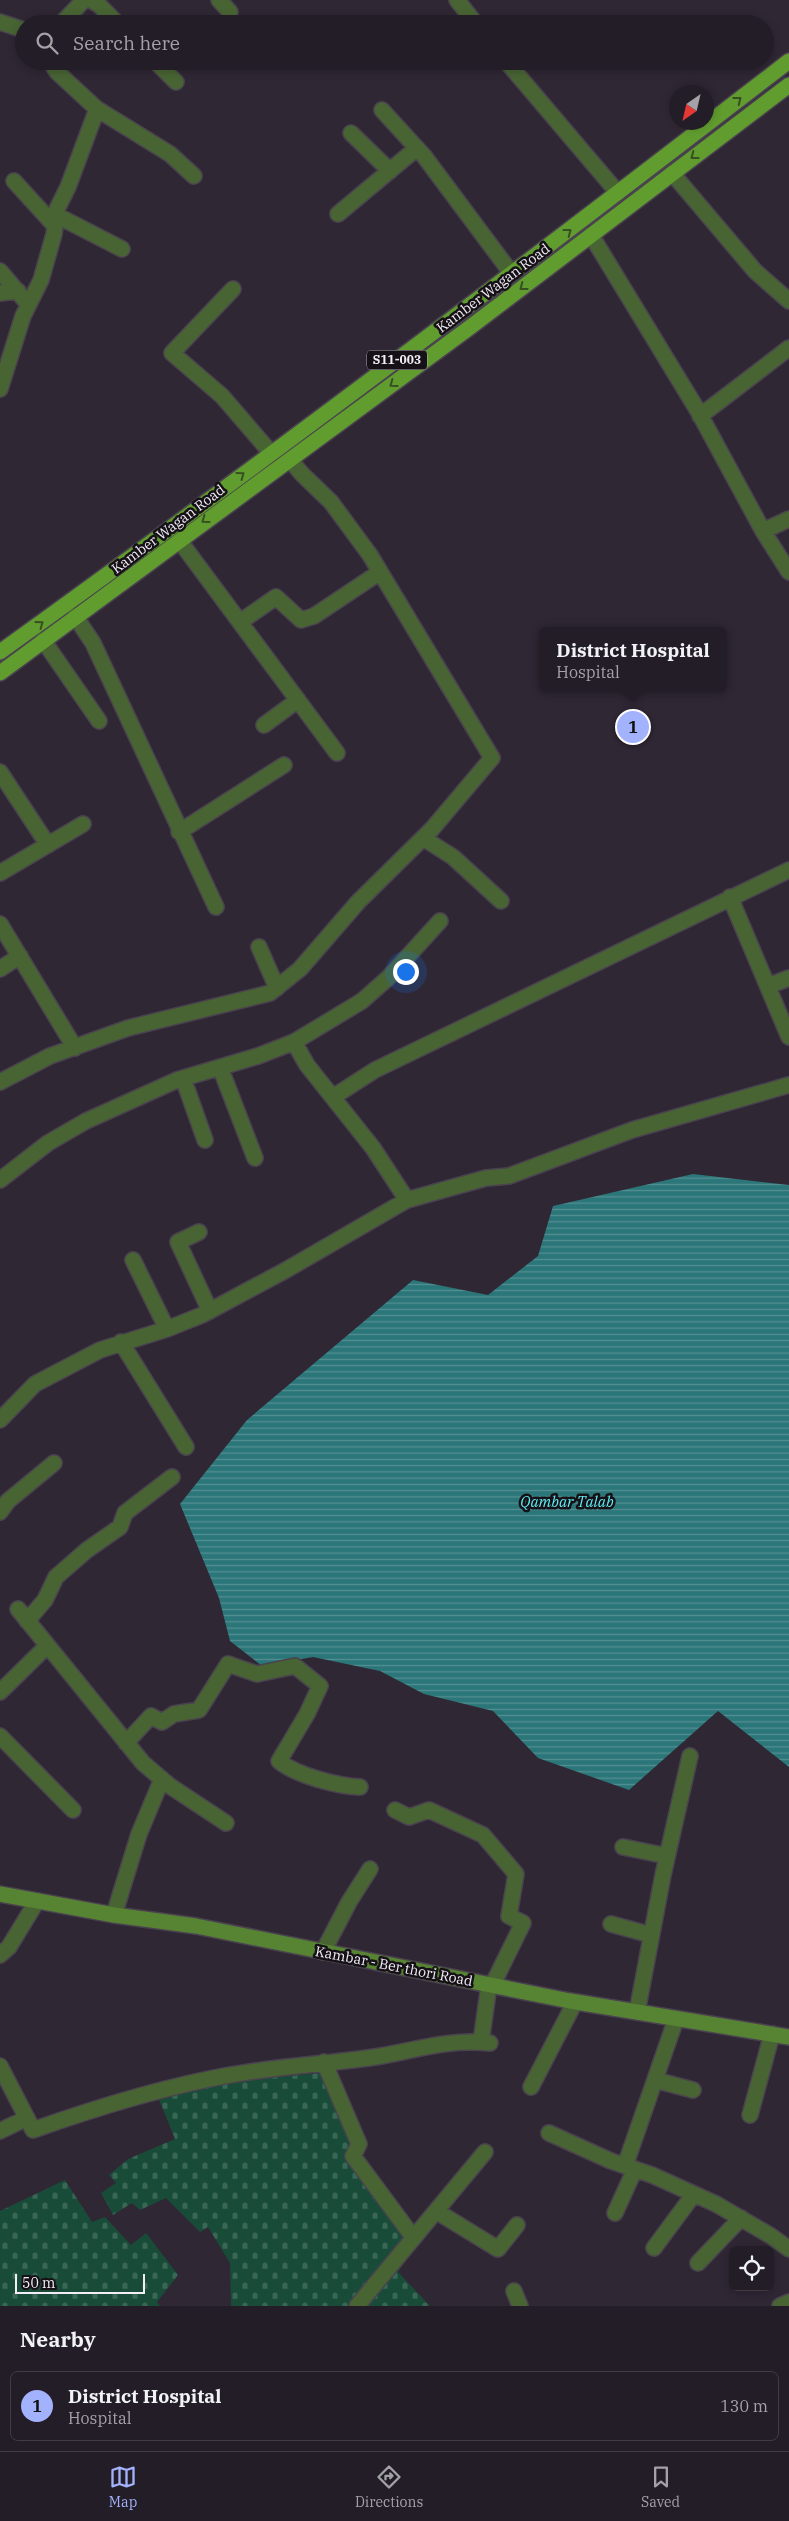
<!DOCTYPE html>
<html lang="en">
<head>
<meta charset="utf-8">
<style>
	:root { --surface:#231d27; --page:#2b262f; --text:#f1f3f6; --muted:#a3a2a7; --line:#403b44; --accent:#a3b2fd }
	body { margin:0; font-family:"IBM Plex Serif",serif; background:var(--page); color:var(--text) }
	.controls { position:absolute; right:15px; bottom:15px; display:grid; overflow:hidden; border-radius:8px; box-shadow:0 2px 8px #0003 }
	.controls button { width:45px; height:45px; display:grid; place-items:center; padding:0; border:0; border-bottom:1px solid var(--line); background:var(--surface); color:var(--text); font:25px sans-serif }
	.compass { position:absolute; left:669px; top:85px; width:45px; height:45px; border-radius:50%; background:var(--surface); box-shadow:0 2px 8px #0003; rotate:214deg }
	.scale { position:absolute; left:15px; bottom:12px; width:130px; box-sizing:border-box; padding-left:5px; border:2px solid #f3eef6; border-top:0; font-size:14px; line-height:18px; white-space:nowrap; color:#f3eef6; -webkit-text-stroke:4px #151117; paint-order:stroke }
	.you { position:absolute; left:405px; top:971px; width:18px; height:18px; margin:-12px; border:4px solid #fff; border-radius:50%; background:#1a73e8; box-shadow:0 0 0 8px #1a73e833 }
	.badge { display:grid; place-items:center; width:32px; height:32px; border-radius:50%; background:var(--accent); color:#111; font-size:16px; font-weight:700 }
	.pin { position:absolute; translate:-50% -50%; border:2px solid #fff; box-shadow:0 1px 5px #0006 }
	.popup { position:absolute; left:539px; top:627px; width:188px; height:65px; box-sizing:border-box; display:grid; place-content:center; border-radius:8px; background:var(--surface); filter:drop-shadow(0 1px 4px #0005); font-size:16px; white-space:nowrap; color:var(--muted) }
	.popup b { font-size:19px; color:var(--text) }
	.popup::after { content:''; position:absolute; left:50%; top:100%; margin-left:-10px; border:10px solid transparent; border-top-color:var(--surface) }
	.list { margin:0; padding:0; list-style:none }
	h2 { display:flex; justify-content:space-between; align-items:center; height:65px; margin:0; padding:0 20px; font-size:21px }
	h2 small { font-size:16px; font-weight:400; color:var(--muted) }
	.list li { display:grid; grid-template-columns:32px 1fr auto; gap:15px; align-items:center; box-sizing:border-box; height:70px; margin:0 10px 10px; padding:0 10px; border:1px solid var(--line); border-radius:8px }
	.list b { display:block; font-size:19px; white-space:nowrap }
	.list p { margin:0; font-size:16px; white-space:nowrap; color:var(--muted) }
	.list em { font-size:16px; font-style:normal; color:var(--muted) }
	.icon { flex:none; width:28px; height:28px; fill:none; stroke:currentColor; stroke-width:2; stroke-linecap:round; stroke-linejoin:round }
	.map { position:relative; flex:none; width:789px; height:2306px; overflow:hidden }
	.search { position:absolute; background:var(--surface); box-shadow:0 2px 8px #0003; left:15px; right:15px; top:15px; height:55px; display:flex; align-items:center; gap:12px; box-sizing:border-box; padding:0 18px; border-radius:28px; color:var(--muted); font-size:19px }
	.sheet { height:145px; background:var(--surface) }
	nav { display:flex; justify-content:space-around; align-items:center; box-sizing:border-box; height:70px; border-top:1px solid var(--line); background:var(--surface); font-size:14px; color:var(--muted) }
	nav a { display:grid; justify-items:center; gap:2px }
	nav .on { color:var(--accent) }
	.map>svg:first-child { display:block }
</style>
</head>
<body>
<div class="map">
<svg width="789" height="2306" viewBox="0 0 789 2306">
	<defs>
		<pattern id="cemetery-stones" width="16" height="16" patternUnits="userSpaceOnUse" patternTransform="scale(1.25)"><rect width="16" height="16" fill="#184c38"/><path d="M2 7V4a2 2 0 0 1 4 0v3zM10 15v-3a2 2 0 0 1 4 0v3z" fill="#3a6655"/></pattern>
		<pattern id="water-rules" width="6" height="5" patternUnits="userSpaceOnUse" patternTransform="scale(1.25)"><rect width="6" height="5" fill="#2b7679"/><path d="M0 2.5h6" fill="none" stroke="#559093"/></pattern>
	</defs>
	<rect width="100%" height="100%" fill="#2f2734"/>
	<path fill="url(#cemetery-stones)" d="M321 2073 354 2143 415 2245 398 2272 430 2306H231L230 2263 208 2227 200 2232 166 2198 140 2210 132 2203 113 2215 101 2193 116 2183 109 2175 128 2159 175 2139 158 2097 214 2083Z
		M65 2180 92 2222 105 2217 131 2245 146 2233 178 2275 157 2302 160 2306H0V2211Z"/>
	<path fill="url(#water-rules)" d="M693 1174 789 1185V1767L718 1711 629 1790 538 1758 493 1711 424 1694 380 1671 313 1657 262 1666 230 1641 219 1598 180 1504 247 1420 413 1280 488 1295 538 1256 553 1206Z"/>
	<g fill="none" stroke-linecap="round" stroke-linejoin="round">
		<g stroke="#4a434f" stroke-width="18">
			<path id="street" d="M91 0 99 5 118 24
				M219 0 230 12
				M457 0 476 24
				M0 22 24 30
				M61 24 84 0
				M50 61 57 72 97 109 170 154 194 176
				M155 61 176 82
				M506 61 618 193
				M382 110 424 156 512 274
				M351 133 390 171
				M672 173 755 271 789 301
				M14 181 55 226
				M338 214 417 148
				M56 215 122 249
				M591 235 698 411 763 531 789 572
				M0 271 28 304
				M233 289 172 353 222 396 271 453
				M0 293 18 291
				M0 389 23 316 41 280 54 234 57 209 68 187 97 109
				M700 416 789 348
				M763 531 789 519
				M179 540 337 753
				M75 616 93 643 216 907
				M240 622 276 597 301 620 314 616 380 572
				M43 640 99 721
				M264 725 298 700
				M0 772 48 845
				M179 832 284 765
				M423 838 453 857 501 901
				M0 873 83 824
				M730 897 789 1037
				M0 924 75 1048
				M259 947 277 988
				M0 969 20 956
				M768 986 789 978
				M294 1042 307 1065 373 1148 407 1200
				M220 1067 255 1158
				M183 1078 205 1140
				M0 1082 50 1056 128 1028 270 993 300 969 358 902 432 829 492 758 370 555 331 502 302 474 290 460
				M333 1097 375 1070 789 870
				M0 1180 48 1143 86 1121 177 1080 258 1056 294 1042 362 1001 388 978 440 921
				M199 1232 178 1242 210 1311
				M133 1260 167 1329
				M121 1342 186 1447
				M0 1420 35 1384 100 1350 167 1329 202 1315 286 1270 407 1200 486 1178 509 1176 632 1130 789 1085
				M0 1512 8 1501 54 1463
				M18 1609 143 1763 170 1786 226 1823
				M27 1621 45 1600 56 1577 87 1550 120 1527 125 1513 172 1477
				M0 1692 47 1646
				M0 1736 73 1810
				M126 1743 151 1716 162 1722 174 1714 199 1710 228 1664 257 1674 295 1666 320 1686 307 1714 279 1761C297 1776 338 1786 360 1787
				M395 1810 409 1817 429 1810 483 1835 516 1874 509 1916 523 1923 492 1986
				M623 1847 667 1856
				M114 1915 139 1834 162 1779
				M611 1924 651 1935
				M323 1952 349 1902 370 1869
				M0 1955 9 1947 37 1901
				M637 2012 663 1875 690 1756
				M481 2042 489 1985
				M324 2062 359 2144 353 2156 413 2237
				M0 2066 33 2130C98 2107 162 2087 230 2075 280 2066 331 2064 381 2056 420 2049 448 2039 490 2043
				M655 2080 693 2090
				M531 2087 575 2002
				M750 2115 772 2034
				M0 2131 27 2118
				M549 2133 611 2161 652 2175 716 2204 771 2236 789 2249
				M625 2166 676 2019
				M436 2211 498 2249 517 2225
				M615 2213 635 2169
				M654 2248 694 2194
				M698 2263 741 2218
				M514 2291 520 2306
				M357 2306 485 2152
				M780 2306 789 2302"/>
		</g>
		<g stroke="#4a434f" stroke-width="18">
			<path id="secondary" d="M0 1894 114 1915 196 1926 570 2001 789 2037"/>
		</g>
		<g stroke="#4a434f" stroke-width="18">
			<path id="primary" d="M0 652C267 460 529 262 789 61
				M0 673 469 328 789 85"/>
		</g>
		<use href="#street" stroke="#486433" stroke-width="15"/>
		<use href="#secondary" stroke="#578433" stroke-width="15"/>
		<use href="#primary" stroke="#619c2f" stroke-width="15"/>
	</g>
	<defs><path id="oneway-chevron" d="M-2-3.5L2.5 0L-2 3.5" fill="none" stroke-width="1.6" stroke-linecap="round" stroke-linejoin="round" transform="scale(1.25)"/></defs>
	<g stroke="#375022">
		<use href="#oneway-chevron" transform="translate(738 100) rotate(-38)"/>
		<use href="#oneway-chevron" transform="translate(694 156) rotate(143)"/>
		<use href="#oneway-chevron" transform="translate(568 232) rotate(-37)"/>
		<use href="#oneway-chevron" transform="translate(523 287) rotate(143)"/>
		<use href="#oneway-chevron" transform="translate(393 384) rotate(144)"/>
		<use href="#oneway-chevron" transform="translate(241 475) rotate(-36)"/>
		<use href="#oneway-chevron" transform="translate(205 520) rotate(144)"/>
		<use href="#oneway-chevron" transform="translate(40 624) rotate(-36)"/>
	</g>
	<g text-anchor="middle" stroke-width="5" stroke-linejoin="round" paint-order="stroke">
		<rect fill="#151117" stroke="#b0acb3" stroke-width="1" x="367" y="350.5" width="60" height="19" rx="4"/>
		<g font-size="12" font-weight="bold" fill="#f3eef6">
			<text x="397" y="364">S11-003</text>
		</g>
		<g font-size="14" fill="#f3eef6" stroke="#151117">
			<text transform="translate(493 288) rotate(-37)" y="5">Kamber Wagan Road</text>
			<text transform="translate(168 529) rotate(-37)" y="5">Kamber Wagan Road</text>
			<text transform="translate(394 1966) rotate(11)" y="5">Kambar - Ber thori Road</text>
		</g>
		<g font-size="15" font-style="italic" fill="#5fedf3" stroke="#151117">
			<text x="567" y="1507">Qambar Talab</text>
		</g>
	</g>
</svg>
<div class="controls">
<button><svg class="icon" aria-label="locate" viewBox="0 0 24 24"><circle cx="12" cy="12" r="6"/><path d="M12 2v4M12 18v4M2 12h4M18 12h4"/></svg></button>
</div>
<svg class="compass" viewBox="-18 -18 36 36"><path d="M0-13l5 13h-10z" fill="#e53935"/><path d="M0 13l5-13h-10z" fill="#a3a2a7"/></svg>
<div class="scale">50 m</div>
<div class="you"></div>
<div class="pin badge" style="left:633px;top:727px">1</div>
<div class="popup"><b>District Hospital</b>Hospital</div>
<div class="search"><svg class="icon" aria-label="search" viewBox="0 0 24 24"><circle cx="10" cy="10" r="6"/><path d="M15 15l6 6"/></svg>Search here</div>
</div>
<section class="sheet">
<h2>Nearby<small></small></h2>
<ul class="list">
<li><span class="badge">1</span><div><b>District Hospital</b><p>Hospital</p></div><em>130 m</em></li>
</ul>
</section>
<nav>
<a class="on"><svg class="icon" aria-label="map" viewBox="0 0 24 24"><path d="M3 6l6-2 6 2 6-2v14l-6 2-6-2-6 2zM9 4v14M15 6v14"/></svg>Map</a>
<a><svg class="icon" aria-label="directions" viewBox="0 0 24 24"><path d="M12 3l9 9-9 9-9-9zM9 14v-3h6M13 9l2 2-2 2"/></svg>Directions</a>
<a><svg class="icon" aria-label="saved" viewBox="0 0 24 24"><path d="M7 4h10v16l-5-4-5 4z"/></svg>Saved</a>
</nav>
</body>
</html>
